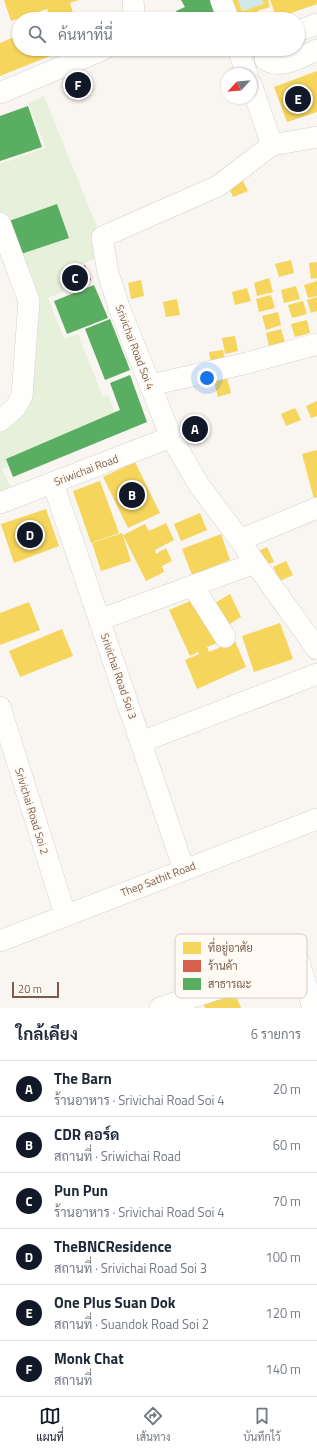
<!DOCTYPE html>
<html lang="th">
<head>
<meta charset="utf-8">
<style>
	:root { --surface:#fff; --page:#f6f6f7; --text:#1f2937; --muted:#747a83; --line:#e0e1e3; --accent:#111827 }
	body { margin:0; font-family:"Titillium Web",Sarabun,sans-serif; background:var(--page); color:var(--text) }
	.compass { position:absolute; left:221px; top:68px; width:36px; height:36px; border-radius:50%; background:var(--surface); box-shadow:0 1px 3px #0004; rotate:244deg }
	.scale { position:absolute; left:12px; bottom:10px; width:47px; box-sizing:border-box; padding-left:4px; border:2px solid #7a5c4d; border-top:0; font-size:11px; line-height:14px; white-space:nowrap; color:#7a5c4d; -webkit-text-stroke:3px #fffaf3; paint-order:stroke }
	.you { position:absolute; left:207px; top:378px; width:14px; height:14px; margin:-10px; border:3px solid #fff; border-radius:50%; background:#1a73e8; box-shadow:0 0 0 6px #1a73e833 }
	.badge { display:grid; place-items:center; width:26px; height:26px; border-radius:50%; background:var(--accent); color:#fff; font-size:13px; font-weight:700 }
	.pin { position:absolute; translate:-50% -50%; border:2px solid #fff; box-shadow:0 1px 4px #0006 }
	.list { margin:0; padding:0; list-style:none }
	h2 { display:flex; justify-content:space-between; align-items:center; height:52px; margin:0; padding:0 16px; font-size:17px }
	h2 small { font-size:13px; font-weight:400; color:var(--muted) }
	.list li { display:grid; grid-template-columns:26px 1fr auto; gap:12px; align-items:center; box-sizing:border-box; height:56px; padding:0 16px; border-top:1px solid var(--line) }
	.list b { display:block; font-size:15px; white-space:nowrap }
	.list p { margin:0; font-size:13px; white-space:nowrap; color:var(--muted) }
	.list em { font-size:13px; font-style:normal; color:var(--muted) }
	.icon { flex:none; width:22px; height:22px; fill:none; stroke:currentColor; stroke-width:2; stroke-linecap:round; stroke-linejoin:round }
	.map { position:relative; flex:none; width:317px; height:1008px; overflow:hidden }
	.search { position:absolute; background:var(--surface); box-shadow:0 1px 3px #0004; left:12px; right:12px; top:12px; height:44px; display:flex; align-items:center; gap:10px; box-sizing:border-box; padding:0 14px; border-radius:22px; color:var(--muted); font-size:15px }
	.sheet { height:388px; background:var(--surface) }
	nav { display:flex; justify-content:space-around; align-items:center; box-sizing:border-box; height:56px; border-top:1px solid var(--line); background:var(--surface); font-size:11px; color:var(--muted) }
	nav a { display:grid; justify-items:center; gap:2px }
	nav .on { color:var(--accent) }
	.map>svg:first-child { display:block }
</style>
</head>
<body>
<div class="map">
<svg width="317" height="1008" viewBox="0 0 317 1008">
	<rect width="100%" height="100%" fill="#f9f5f0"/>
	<path fill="#e7f0db" d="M44 96 97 227 101 256 59 274 65 291 48 298 64 339 78 334 103 397 108 395 117 418 2 469 11 488 0 492V429L26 404 17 259 0 212V164L46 148 28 103Z"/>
	<path fill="#d0e8ea" d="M238 0H262L264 4 242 11Z"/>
	<path fill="#f6d55c" d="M4 0H79L70 3 74 16 63 19H51L47 9 11 21Z
		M233 0H238L242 11 264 4 262 0H268L270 7 257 11 260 19H245L243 15 239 17Z
		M270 0H317V4L291 13 293 19H277Z
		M19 35V49H47L50 56 0 76V43Z
		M317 71V112L287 122 274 87Z
		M242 179 248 191 233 197 228 185Z
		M291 260 294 273 279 277 275 264Z
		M317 262V278L311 279 309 263Z
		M269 278 273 292 257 296 254 283Z
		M141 280 144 296 131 299 128 283Z
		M317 281V296L308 298 304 285Z
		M296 286 300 299 284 303 281 290Z
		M247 288 251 301 235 305 232 292Z
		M271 295 275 308 259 312 256 299Z
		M317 297V311L311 313 307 300Z
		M177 299 180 315 166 317 163 302Z
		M303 301 307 314 292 318 288 305Z
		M278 312 281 325 266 330 262 316Z
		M307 320 310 333 295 337 291 324Z
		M281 329 285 342 269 346 266 333Z
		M235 336 238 351 225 354 222 338Z
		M223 350 226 365 212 368 209 352Z
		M227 378 231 393 218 397 214 382Z
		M317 401V416L311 418 306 406Z
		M295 408 301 420 286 426 281 414Z
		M317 450V498L314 499 302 454Z
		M135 462 160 513 128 528 103 477Z
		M100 481 119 533 91 543 73 491Z
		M46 509 59 546 14 563 1 524Z
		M200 513 207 530 181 541 174 524Z
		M166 523 174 540 155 550 156 554 166 548 172 561 162 566 164 572 146 581 123 535 145 524 149 531Z
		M122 533 131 561 101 571 92 543Z
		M221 534 230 560 192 575 182 549Z
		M267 547 274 562 261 567 255 553Z
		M286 561 293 575 280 581 273 567Z
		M230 594 241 617 225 627 213 604Z
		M197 598 217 643 207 647 209 652 235 641 246 667 197 689 185 660 199 654 198 652 190 656 169 610Z
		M29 602 40 630 0 645V613Z
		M280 623 293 659 254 672 242 636Z
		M62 629 73 656 20 677 9 651Z
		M218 991 222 999 235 994 241 1008H205L201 999Z"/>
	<path fill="#d6604d" d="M85 265 91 280 67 291 61 275Z"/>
	<path fill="#5aae61" d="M181 0H214L223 19H180L176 11 185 7Z
		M28 106 42 147 0 161V116Z
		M57 204 69 238 21 254 9 221Z
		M94 285 108 318 67 334 54 301Z
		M110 319 130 370 105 380 85 329Z
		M130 375 147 422 13 477 6 459 120 410 110 383Z"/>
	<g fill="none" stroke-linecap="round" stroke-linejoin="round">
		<g stroke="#d7d1cb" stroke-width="22">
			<path id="minor" d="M221 0 228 19
				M131 19 134 14 133 0
				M298 31 317 24
				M238 49 247 74
				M265 59C280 71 302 56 317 50
				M251 84 272 145
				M0 93 104 49
				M317 137 272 145 218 186 102 237 108 273 120 310 171 437 199 485 240 540 255 563 317 649
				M0 223 29 301 22 396 16 407 0 421
				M151 385 247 363 317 344
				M53 483 184 870
				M0 503 171 437
				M240 540 317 508
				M193 586 225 637
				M99 620 255 563
				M0 707 65 914
				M141 742 317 674
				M0 941 317 819
				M160 1008 299 962 313 1008"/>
		</g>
		<use href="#minor" stroke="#fefefd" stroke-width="21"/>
	</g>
	<g text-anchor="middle" stroke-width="4" stroke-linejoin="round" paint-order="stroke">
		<g font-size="11" fill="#7a5c4d" stroke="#fffaf3">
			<text transform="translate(135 347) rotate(69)" y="4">Srivichai Road Soi 4</text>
			<text transform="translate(86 470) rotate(-21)" y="4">Sriwichai Road</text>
			<text transform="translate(119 676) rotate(71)" y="4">Srivichai Road Soi 3</text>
			<text transform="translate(32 811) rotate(73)" y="4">Srivichai Road Soi 2</text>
			<text transform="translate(158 879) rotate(-21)" y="4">Thep Sathit Road</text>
		</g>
	</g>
	<rect x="175" y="934" width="132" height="64" rx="6" fill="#fffaf3" stroke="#d7cbc1" stroke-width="1"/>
	<rect x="183" y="942" width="18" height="12" fill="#f6d55c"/>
	<rect x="183" y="960" width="18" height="12" fill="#d6604d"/>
	<rect x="183" y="978" width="18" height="12" fill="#5aae61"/>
	<g font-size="11" fill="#7a5c4d">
		<text x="208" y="952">ที่อยู่อาศัย</text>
		<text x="208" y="970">ร้านค้า</text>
		<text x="208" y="988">สาธารณะ</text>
	</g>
</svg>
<svg class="compass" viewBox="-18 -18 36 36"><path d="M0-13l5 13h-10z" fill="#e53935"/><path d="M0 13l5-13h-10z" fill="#747a83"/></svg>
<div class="scale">20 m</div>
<div class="you"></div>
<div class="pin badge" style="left:195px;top:429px">A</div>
<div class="pin badge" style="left:132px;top:495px">B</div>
<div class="pin badge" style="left:75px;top:278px">C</div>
<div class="pin badge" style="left:30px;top:535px">D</div>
<div class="pin badge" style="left:298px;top:99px">E</div>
<div class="pin badge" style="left:78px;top:85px">F</div>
<div class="search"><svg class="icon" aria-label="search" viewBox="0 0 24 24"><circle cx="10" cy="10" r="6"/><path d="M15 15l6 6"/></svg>ค้นหาที่นี่</div>
</div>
<section class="sheet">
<h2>ใกล้เคียง<small>6 รายการ</small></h2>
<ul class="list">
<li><span class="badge">A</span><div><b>The Barn</b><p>ร้านอาหาร · Srivichai Road Soi 4</p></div><em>20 m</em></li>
<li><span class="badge">B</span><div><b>CDR คอร์ด</b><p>สถานที่ · Sriwichai Road</p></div><em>60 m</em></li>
<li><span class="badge">C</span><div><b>Pun Pun</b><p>ร้านอาหาร · Srivichai Road Soi 4</p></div><em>70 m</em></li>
<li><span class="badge">D</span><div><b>TheBNCResidence</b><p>สถานที่ · Srivichai Road Soi 3</p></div><em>100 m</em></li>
<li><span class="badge">E</span><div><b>One Plus Suan Dok</b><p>สถานที่ · Suandok Road Soi 2</p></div><em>120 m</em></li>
<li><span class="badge">F</span><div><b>Monk Chat</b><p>สถานที่</p></div><em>140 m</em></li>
</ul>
</section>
<nav>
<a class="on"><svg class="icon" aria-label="map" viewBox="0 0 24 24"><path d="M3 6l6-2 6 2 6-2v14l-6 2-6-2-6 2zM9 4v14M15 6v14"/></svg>แผนที่</a>
<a><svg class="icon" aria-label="directions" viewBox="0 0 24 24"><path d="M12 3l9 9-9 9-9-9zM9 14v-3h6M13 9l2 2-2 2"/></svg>เส้นทาง</a>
<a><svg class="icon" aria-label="saved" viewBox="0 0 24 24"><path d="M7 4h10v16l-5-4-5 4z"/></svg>บันทึกไว้</a>
</nav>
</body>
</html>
